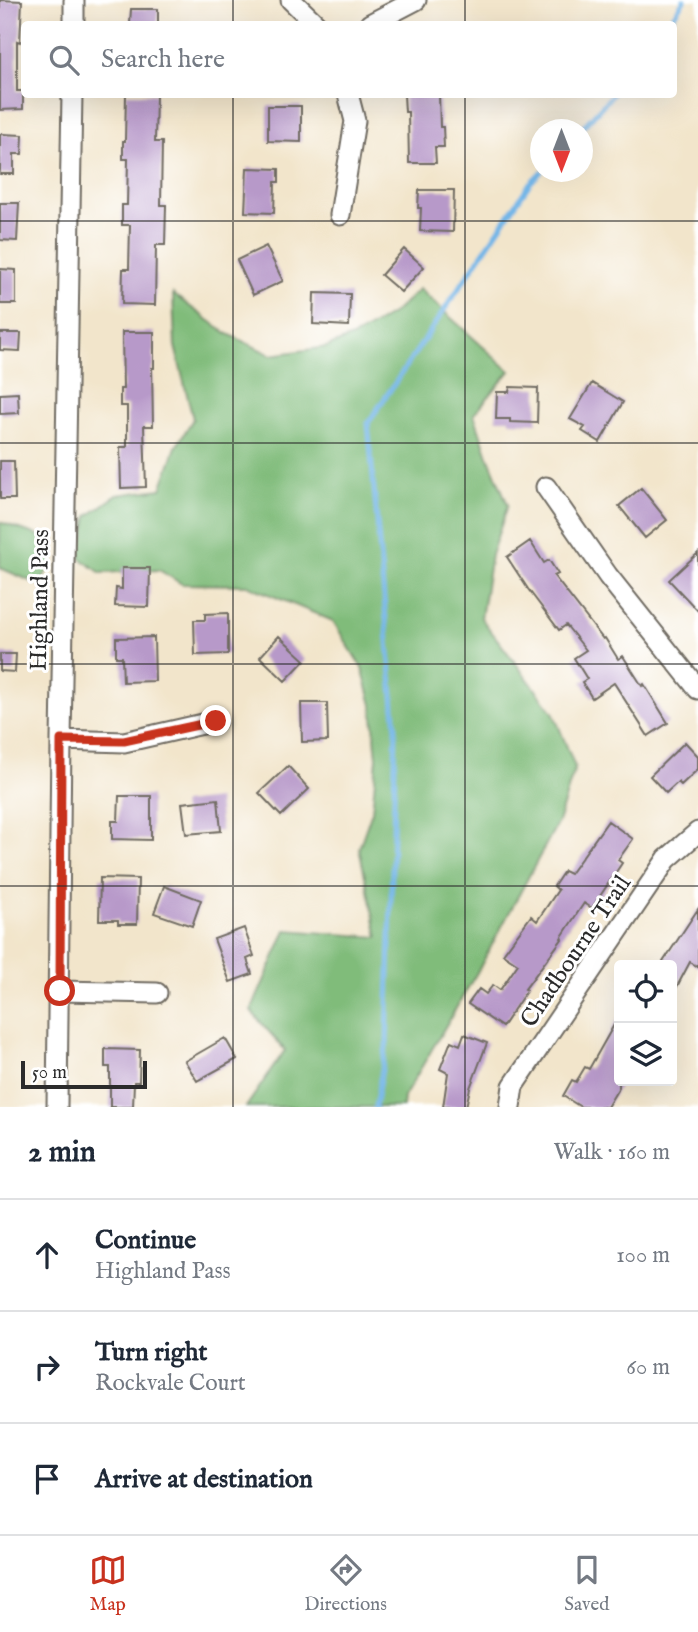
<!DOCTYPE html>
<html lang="en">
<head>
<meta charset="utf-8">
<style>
	:root { --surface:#fff; --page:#f2f2f3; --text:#1f2937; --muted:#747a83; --line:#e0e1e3; --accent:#c8321e }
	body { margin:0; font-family:"IM FELL English",serif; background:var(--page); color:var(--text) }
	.controls { position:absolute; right:21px; bottom:21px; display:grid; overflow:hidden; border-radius:7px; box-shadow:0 7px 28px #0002 }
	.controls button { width:63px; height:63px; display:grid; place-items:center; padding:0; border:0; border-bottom:2px solid var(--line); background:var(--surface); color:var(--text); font:35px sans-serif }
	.compass { position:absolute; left:530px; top:119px; width:63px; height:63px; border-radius:50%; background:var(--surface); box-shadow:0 7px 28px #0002; rotate:180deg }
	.scale { position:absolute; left:21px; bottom:18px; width:126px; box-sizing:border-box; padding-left:7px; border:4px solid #2b2b2b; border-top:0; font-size:19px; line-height:24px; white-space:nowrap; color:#2b2b2b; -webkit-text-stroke:5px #fff; paint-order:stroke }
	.stop { position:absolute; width:21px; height:21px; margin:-16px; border:5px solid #c8321e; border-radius:50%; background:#fff }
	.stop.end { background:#c8321e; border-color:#fff; box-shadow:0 2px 7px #0008 }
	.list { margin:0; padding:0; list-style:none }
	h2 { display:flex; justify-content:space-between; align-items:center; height:91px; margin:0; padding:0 28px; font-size:30px }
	h2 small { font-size:23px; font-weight:400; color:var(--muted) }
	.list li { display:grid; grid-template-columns:46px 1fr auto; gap:21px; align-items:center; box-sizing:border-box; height:112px; padding:0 28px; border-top:2px solid var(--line) }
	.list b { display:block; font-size:26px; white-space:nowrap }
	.list p { margin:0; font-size:23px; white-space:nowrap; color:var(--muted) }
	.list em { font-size:23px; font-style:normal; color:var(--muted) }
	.icon { flex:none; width:38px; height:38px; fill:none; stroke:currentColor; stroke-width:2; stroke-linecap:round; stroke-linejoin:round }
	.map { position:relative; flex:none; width:698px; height:1107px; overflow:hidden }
	.search { position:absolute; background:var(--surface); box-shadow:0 7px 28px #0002; left:21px; right:21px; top:21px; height:77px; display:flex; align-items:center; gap:18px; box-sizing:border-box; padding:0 24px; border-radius:7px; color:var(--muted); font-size:26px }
	.sheet { height:427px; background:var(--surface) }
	nav { display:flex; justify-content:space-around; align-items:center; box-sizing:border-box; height:98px; border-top:2px solid var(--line); background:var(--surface); font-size:19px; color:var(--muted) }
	nav a { display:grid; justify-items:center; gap:4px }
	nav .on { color:var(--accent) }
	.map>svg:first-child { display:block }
</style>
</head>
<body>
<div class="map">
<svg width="698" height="1107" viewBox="0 0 698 1107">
	<rect width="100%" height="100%" fill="#fff"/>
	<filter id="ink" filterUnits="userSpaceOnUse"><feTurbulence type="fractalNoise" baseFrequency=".0143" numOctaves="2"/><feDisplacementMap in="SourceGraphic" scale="14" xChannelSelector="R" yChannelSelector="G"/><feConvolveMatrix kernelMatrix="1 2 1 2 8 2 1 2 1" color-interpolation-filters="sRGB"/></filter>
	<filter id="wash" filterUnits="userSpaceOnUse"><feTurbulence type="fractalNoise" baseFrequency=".00686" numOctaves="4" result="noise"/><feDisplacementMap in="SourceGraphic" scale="28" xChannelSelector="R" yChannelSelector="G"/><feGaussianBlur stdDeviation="1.57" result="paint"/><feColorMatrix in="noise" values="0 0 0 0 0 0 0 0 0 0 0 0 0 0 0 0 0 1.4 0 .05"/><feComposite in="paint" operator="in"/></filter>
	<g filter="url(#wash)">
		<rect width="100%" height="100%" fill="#f2e5cb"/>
		<path fill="#80bc7a" stroke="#567452" stroke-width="2" d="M419 289 510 371 474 414 488 456 508 505 491 555 481 618 553 712 575 767 558 822 479 969 404 1097 403 1107H246L285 1050 251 1011 286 930 378 937 359 848 372 811 377 758 372 705 362 668 333 621 247 585 182 584 159 570 101 573 80 558 88 516 117 495 161 489 176 447 193 419 175 346 173 294 226 333 271 355 327 347 357 335 395 312Z
			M0 522 43 537 52 562 40 585 0 568Z"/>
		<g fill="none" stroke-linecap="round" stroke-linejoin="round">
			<path stroke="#72b5e7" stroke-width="5" d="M668 24 684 0
				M580 130 613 94
				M375 1107 387 1042 396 729 368 423 530 183 541 172"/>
		</g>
		<g id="blocks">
			<path fill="#b799c9" d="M0 0 22 1 20 42 17 41V91H23V109L0 110Z
				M131 9H158V24H130Z
				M126 94H156L155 142H162L161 205H166L165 245H156L155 305 122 304 123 269H129L130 225H122V205H127L128 159H123V141H125Z
				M439 94 440 127H443L444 147H435L436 163H409L408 112H405L404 95Z
				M268 106H301V142L268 141Z
				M0 134 23 135 22 154H14V174H0Z
				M247 168 279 169V182H275L274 213 245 212Z
				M419 190H454L453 232 420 231 421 208H418Z
				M0 203H19L17 241 0 240Z
				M266 246 283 281 253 295 237 260Z
				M404 249 424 267 401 292 381 275Z
				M0 269 16 270V304H0Z
				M314 293 350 294 349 326 313 324Z
				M122 332H154V368H152L153 426H144L146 487 121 488 120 447H127V406H120V389H123Z
				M0 333H21L20 351 0 350Z
				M592 383 623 402 600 442 582 431 585 427 570 419Z
				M510 387 538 388 537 423 510 422V419H496L497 392H509Z
				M18 393 19 413 0 414V394Z
				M0 461H14L15 499H0Z
				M641 488 667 520 645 538 619 506Z
				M530 541 544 563 549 560 558 574 554 576 603 639 605 638 618 659 623 656 642 686 644 684 668 723 648 736 614 683 592 698 582 682 587 679 574 658 586 650 566 625 559 630 528 589 507 557Z
				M698 553V611L669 580Z
				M122 568H150L149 607 115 606 116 588 122 589Z
				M228 613V654L195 655 194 620H205V614Z
				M279 636 305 660 285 681 260 657Z
				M154 637 155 681 123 682 122 657H116V638Z
				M0 654H16L15 672 0 671Z
				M301 703H327L328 741 302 742Z
				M685 742 698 756V769L681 785 678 782 666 793 650 776Z
				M288 766 309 789 281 816 259 793Z
				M119 796H151V840L112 839V821H118Z
				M218 799 221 831 186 834 182 803Z
				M608 821 633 839 618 860 622 863 592 908 584 903 561 938 562 939 525 989 527 990 502 1027 468 1004 479 989 486 994 493 985 500 990 518 964 503 954 531 916 537 921 558 890 554 886 564 871 570 874Z
				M100 878 138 879 137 924H118V920H99Z
				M164 886 201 900 192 926 154 913Z
				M698 909V967L690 962 672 996V965H661Z
				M244 928 254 956 247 959 252 974 230 982 214 939Z
				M619 1016V1087L607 1107H581L563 1096 572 1080 576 1082 585 1067 589 1069Z
				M464 1034 487 1043 470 1088 466 1107H443L448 1073 440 1069 451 1041 460 1045Z
				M225 1038 237 1059 197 1081 185 1061Z
				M105 1049 140 1050 139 1082H134L133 1107H110V1067H105Z"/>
		</g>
	</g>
	<g filter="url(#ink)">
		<use href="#blocks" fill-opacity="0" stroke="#716c63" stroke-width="2"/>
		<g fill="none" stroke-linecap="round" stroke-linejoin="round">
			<g stroke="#716c63" stroke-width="23">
				<path id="minor" d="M291 0 316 24
					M74 24V0
					M370 24 416 0
					M340 215 355 121 348 94
					M546 487 608 576 698 689
					M61 740 124 742 216 721
					M60 991 157 993
					M57 1107 61 740 72 94
					M510 1107 513 1086 667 859 698 832"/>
			</g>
			<use href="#minor" stroke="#fff" stroke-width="19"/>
		</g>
	</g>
	<g fill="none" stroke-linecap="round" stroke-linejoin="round" filter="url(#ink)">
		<path stroke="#c8321e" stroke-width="9" d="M60 991 61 740 124 741 216 721"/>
	</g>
	<path fill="none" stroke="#2b2b2b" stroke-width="2" stroke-opacity="0.55" d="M233 0V24M465 0V24M233 94V1107M465 94V1107M0 221H698M0 443H698M0 664H698M0 886H698"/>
	<g text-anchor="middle" stroke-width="6" stroke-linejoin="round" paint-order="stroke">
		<g font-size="24" fill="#2b2b2b" stroke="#fff">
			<text transform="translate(39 600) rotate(-89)" y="8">Highland Pass</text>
			<text transform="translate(575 951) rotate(-56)" y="8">Chadbourne Trail</text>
		</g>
	</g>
</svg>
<div class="controls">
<button><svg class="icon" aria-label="locate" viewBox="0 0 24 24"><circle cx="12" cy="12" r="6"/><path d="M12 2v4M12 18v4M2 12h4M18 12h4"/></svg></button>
<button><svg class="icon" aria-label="layers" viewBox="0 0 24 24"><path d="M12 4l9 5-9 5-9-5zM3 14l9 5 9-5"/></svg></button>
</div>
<svg class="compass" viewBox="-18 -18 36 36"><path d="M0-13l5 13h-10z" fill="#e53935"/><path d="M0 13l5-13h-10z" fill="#747a83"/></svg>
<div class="scale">50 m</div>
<div class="stop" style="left:60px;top:991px"></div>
<div class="stop end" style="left:216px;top:721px"></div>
<div class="search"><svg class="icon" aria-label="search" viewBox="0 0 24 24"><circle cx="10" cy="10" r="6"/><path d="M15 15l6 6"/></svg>Search here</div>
</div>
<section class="sheet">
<h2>2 min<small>Walk · 160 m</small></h2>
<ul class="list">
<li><svg class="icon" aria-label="ahead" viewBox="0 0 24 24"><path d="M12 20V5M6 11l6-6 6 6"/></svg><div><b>Continue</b><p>Highland Pass</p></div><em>100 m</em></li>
<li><svg class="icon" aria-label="right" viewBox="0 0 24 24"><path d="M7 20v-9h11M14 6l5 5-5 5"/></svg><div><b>Turn right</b><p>Rockvale Court</p></div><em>60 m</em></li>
<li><svg class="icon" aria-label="arrive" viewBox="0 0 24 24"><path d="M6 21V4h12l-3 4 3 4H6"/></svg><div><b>Arrive at destination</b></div></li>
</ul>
</section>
<nav>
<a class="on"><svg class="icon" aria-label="map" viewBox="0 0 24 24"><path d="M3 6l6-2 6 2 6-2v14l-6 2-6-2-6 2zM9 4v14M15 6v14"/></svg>Map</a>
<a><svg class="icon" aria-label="directions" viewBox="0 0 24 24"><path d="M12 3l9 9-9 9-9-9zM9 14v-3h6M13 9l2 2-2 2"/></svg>Directions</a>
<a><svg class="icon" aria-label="saved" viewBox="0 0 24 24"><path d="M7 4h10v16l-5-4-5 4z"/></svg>Saved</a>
</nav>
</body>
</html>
